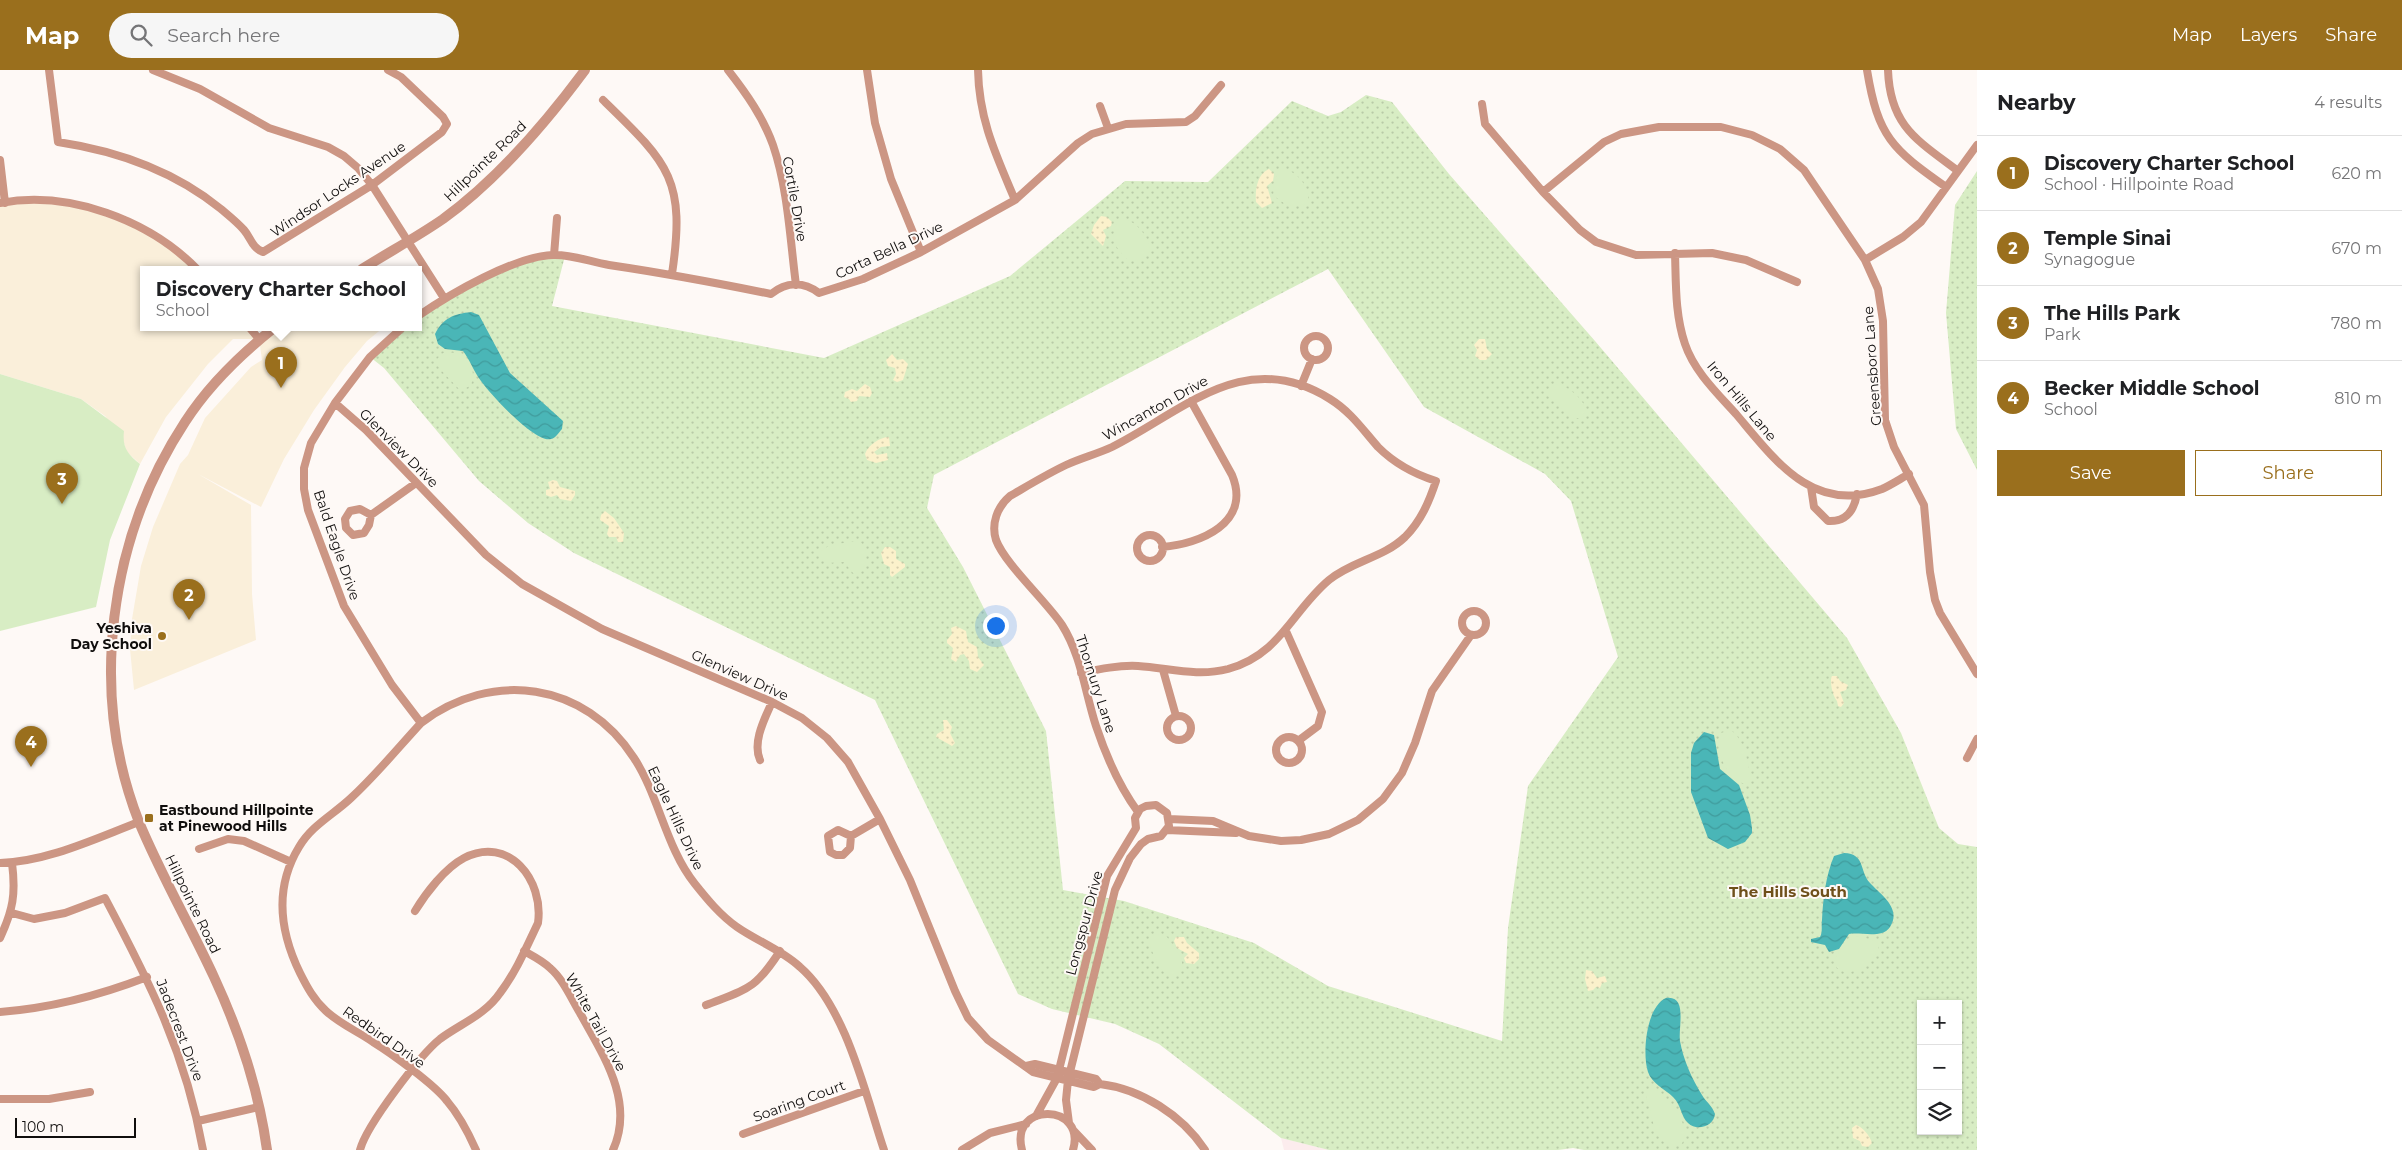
<!DOCTYPE html>
<html lang="en">
<head>
<meta charset="utf-8">
<style>
	:root { --surface:#fff; --page:#f6f6f6; --text:#202124; --muted:#757577; --line:#e0e0e0; --accent:#9a6f1d }
	body { margin:0; font-family:Montserrat,sans-serif; background:var(--page); color:var(--text) }
	.controls { position:absolute; right:15px; bottom:15px; display:grid; overflow:hidden; border-radius:0px; box-shadow:0 1px 4px #0004 }
	.controls button { width:45px; height:45px; display:grid; place-items:center; padding:0; border:0; border-bottom:1px solid var(--line); background:var(--surface); color:var(--text); font:25px sans-serif }
	.scale { position:absolute; left:15px; bottom:12px; width:121px; box-sizing:border-box; padding-left:5px; border:2px solid #100e0d; border-top:0; font-size:14px; line-height:18px; white-space:nowrap; color:#100e0d; -webkit-text-stroke:4px #fef9f6; paint-order:stroke }
	.you { position:absolute; left:995px; top:555px; width:18px; height:18px; margin:-12px; border:4px solid #fff; border-radius:50%; background:#1a73e8; box-shadow:0 0 0 8px #1a73e833 }
	.badge { display:grid; place-items:center; width:32px; height:32px; border-radius:50%; background:var(--accent); color:#fff; font-size:16px; font-weight:700 }
	.pin { position:absolute; translate:-50% -41px; filter:drop-shadow(0 1px 2px #0008) }
	.pin::after { content:''; position:absolute; top:26px; width:18px; height:15px; background:inherit; clip-path:polygon(0 0,100% 0,50% 100%) }
	.popup { position:absolute; left:140px; top:196px; width:282px; height:65px; box-sizing:border-box; display:grid; place-content:center; border-radius:0px; background:var(--surface); filter:drop-shadow(0 1px 4px #0005); font-size:16px; white-space:nowrap; color:var(--muted) }
	.popup b { font-size:19px; color:var(--text) }
	.popup::after { content:''; position:absolute; left:50%; top:100%; margin-left:-10px; border:10px solid transparent; border-top-color:var(--surface) }
	.list { margin:0; padding:0; list-style:none }
	h2 { display:flex; justify-content:space-between; align-items:center; height:65px; margin:0; padding:0 20px; font-size:21px }
	h2 small { font-size:16px; font-weight:400; color:var(--muted) }
	.list li { display:grid; grid-template-columns:32px 1fr auto; gap:15px; align-items:center; box-sizing:border-box; height:75px; padding:0 20px; border-top:1px solid var(--line) }
	.list b { display:block; font-size:19px; white-space:nowrap }
	.list p { margin:0; font-size:16px; white-space:nowrap; color:var(--muted) }
	.list em { font-size:16px; font-style:normal; color:var(--muted) }
	.actions { display:flex; gap:10px; padding:15px 20px }
	.actions a { flex:1; padding:11px 0; border:1px solid var(--accent); border-radius:0px; text-align:center; font-size:18px; color:var(--accent) }
	.actions .main { background:var(--accent); color:#fff }
	.icon { flex:none; width:28px; height:28px; fill:none; stroke:currentColor; stroke-width:2; stroke-linecap:round; stroke-linejoin:round }
	.map { position:relative; flex:none; width:1977px; height:1080px; overflow:hidden }
	header { display:flex; align-items:center; gap:30px; box-sizing:border-box; height:70px; padding:0 25px; background:var(--accent); color:#fff }
	header strong { font-size:24px }
	nav { display:flex; gap:28px; margin-inline-start:auto; font-size:18px }
	.search { width:350px; height:45px; background:var(--page); display:flex; align-items:center; gap:12px; box-sizing:border-box; padding:0 18px; border-radius:28px; color:var(--muted); font-size:19px }
	main { display:flex }
	aside { flex:1; background:var(--surface) }
	.map>svg:first-child { display:block }
</style>
</head>
<body>
<header>
<strong>Map</strong>
<div class="search"><svg class="icon" aria-label="search" viewBox="0 0 24 24"><circle cx="10" cy="10" r="6"/><path d="M15 15l6 6"/></svg>Search here</div>
<nav><a>Map</a><a>Layers</a><a>Share</a></nav>
</header>
<main>
<div class="map">
<svg width="1977" height="1080" viewBox="0 0 1977 1080">
	<defs>
		<pattern id="grass-dots" width="8" height="8" patternUnits="userSpaceOnUse" patternTransform="scale(1.25)"><rect width="8" height="8" fill="#d8edc4"/><path d="M2 2h.1M6 6h.1" fill="none" stroke="#b8caa7" stroke-width="1.8" stroke-linecap="round"/></pattern>
		<pattern id="sand-dots" width="8" height="8" patternUnits="userSpaceOnUse" patternTransform="scale(1.25)"><rect width="8" height="8" fill="#fbf1cb"/><path d="M2 2h.1M6 6h.1" fill="none" stroke="#d6cdad" stroke-width="1.8" stroke-linecap="round"/></pattern>
		<pattern id="water-waves" width="16" height="10" patternUnits="userSpaceOnUse" patternTransform="scale(1.25)"><rect width="16" height="10" fill="#4ab6b7"/><path d="M0 5q4-4 8 0t8 0" fill="none" stroke="#409b9c"/></pattern>
	</defs>
	<rect width="100%" height="100%" fill="#fef9f6"/>
	<path fill="#fceced" d="M1281 1068 1329 1080H1284Z"/>
	<path fill="#faefda" d="M33 131 91 139 145 161 197 199H144V257H249L259 269 275 257H384L367 271 345 297 314 340 284 389 261 437 198 404 251 435 252 524 256 570 134 620 130 579 132 549 141 496 153 457 180 394 188 385 205 348 251 297 262 290 259 269H233L208 294 166 347 140 394 127 382 123 371 105 346 81 329 0 304V133Z"/>
	<path fill="url(#grass-dots)" fill-rule="evenodd" d="M1366 25 1392 32 1449 104 1595 271 1847 568 1901 663 1939 758 1958 774 1977 777V1080H1584L1573 1078 1558 1080H1329L1281 1068 1159 974 1115 954 1052 939 1018 924 875 630 574 483 528 453 479 411 384 298 370 287 403 257H418L419 246 482 209 541 187 565 186 552 236 824 288 1010 206 1125 111 1208 112 1292 31 1328 46 1341 42ZM1328 199 1424 337 1545 404 1571 431 1618 587 1528 716 1508 858 1502 971 1328 916 1254 873 1124 831 1063 820 1046 661 963 497 927 438 934 405ZM1921 934H1958V1061H1921Z
		M1977 101V400L1956 359 1946 243 1955 135Z"/>
	<path fill="url(#sand-dots)" d="M1269 99 1274 104 1273 111 1267 116 1272 133 1262 138 1256 132C1255 120 1257 104 1269 99Z
		M1101 146 1107 147 1112 152 1111 156 1103 160 1106 166 1103 176 1091 164 1094 155Z
		M1479 269H1485L1487 279 1492 284 1486 290H1480L1475 286 1477 280 1474 275Z
		M892 284 897 290 903 289 908 294 903 310 897 312 893 310 896 304 895 298 888 296 886 290Z
		M865 314 870 317 872 323 870 327 859 326 857 331 851 332 849 329 844 327 845 322 852 319 857 321Z
		M889 367 890 376 881 377 874 382 877 385 887 383 888 390 876 393 867 390 865 384C868 375 880 367 889 367Z
		M553 410 557 411 560 417 575 421V425L571 431 560 429 557 425 551 427 546 425V420L550 419 548 412Z
		M605 441 614 448 624 463 623 472H618L616 467H609L607 464 609 456 600 450 601 445Z
		M885 477H890L896 481V489L905 494V497L892 507 890 505V497L884 494 881 483Z
		M956 556 966 561 968 572 977 577 978 587 984 595 977 602 970 599 969 591 964 584 960 585 956 592 951 589 953 578 947 573V570L952 564 951 558Z
		M1832 606H1837L1840 611 1848 615 1846 620 1840 622 1844 633 1841 637 1838 636 1837 631C1833 627 1829 611 1832 606Z
		M943 650H947L952 657 950 663 955 673 952 676 936 667 937 664 944 660Z
		M1176 867H1184L1187 873 1199 883V889L1194 894 1186 893 1184 888 1188 884 1177 878 1174 871Z
		M1586 900 1592 901 1597 908 1605 906 1607 912 1602 913 1600 918 1596 917 1593 920 1588 921 1585 909Z
		M1856 1055C1863 1057 1870 1066 1872 1073L1868 1077 1862 1076 1860 1071 1853 1068 1852 1058Z"/>
	<path fill="#d8edc4" d="M1284 99C1296 101 1310 117 1308 130L1304 135 1288 136 1274 126C1272 118 1275 108 1279 100Z
		M1124 149C1136 151 1151 169 1150 181L1141 191 1128 190C1115 177 1108 168 1119 150Z
		M443 283C449 282 458 282 463 286 475 294 479 320 459 319L439 298 436 290Z
		M0 304 81 329 124 361C122 378 128 384 140 394L110 470 96 537 0 561Z
		M1557 314C1568 316 1583 329 1586 339L1582 348H1573L1548 326V319Z
		M857 471C870 474 868 496 859 504L853 503 844 492 827 493 820 488 821 481 830 475Z
		M1730 660C1744 667 1748 694 1751 708L1746 714C1728 712 1712 677 1721 663Z
		M1155 864 1167 867 1181 888 1183 898 1178 904H1167L1160 899C1157 889 1148 877 1149 868Z
		M1858 866 1876 871 1879 875C1878 892 1844 915 1834 893 1835 884 1849 868 1858 866Z
		M1649 1020 1658 1021C1672 1033 1693 1057 1681 1075 1651 1080 1654 1044 1646 1028Z"/>
	<path fill="url(#water-waves)" d="M471 242 479 245 510 303 563 351 562 359C559 362 556 368 551 369 536 374 490 324 481 311 474 302 470 290 463 281L445 279 438 274 435 264C443 248 454 244 471 242Z
		M1704 662 1714 665 1720 699 1739 715 1750 745 1752 758V763L1745 772 1728 779 1708 768 1691 722V683L1694 673Z
		M1844 783C1866 784 1859 801 1870 813 1881 825 1902 838 1890 857 1882 869 1862 862 1849 864L1839 879 1829 882 1825 875 1811 872V869L1820 867C1823 861 1821 855 1822 850 1823 828 1826 805 1834 786Z
		M1666 928C1688 925 1678 957 1680 971 1683 989 1692 1009 1702 1025 1706 1032 1712 1035 1715 1044 1714 1056 1697 1062 1688 1053 1681 1047 1681 1034 1673 1027 1665 1019 1652 1014 1648 1002 1642 984 1646 937 1666 928Z"/>
	<g fill="none" stroke-linecap="round" stroke-linejoin="round">
		<path stroke="#cc9684" stroke-width="8" d="M49 0 58 72C118 81 173 100 221 139 228 145 237 152 244 160 251 168 252 178 263 182L372 115 442 62 447 54 443 47 401 7 388 0
			M153 0 200 19 269 58 328 77 344 86 358 98 372 115 444 228
			M728 0C746 23 763 47 773 75 788 119 790 169 796 215
			M867 0 875 53 891 109 921 182
			M978 0C979 50 996 85 1015 130
			M1867 0C1878 67 1892 79 1946 117
			M1888 0C1890 56 1917 70 1958 101
			M603 30C669 94 686 109 672 204
			M1482 34 1485 54 1543 122 1580 160 1596 172 1636 185 1712 183 1746 190 1797 212
			M1100 36 1108 58
			M0 90 5 133
			M1543 122 1604 72 1621 64 1659 57H1721L1752 65 1780 79 1804 100 1865 190 1878 219 1883 251 1885 350 1894 377 1924 435 1930 502 1935 530 1940 543 1977 604
			M0 133C69 120 149 150 197 199
			M1675 183C1676 214 1675 245 1685 274 1694 301 1717 323 1736 344 1775 390 1813 445 1882 419 1891 415 1900 409 1909 404
			M554 185 557 148
			M1865 190 1903 167 1921 152 1977 75
			M418 246C450 224 515 186 553 185 571 184 591 192 609 195 663 203 717 213 771 224 786 212 803 211 819 223L863 209 921 182 1015 130 1078 73 1092 64 1126 54 1186 52 1195 46 1221 15
			M249 257 259 269
			M403 257 370 287 335 333 311 373 304 398V419L308 440 344 536 392 615 421 653
			M1304 278a12 12 0 1 1 24 0a12 12 0 1 1-24 0Z
			M1301 316 1312 289
			M335 333 366 360 486 485 522 514 602 559 772 632 802 648 827 668 848 692 880 749 910 810 955 921 968 948 988 970 1033 1002 1094 1017 1100 1014
			M1811 417 1814 437 1828 451C1846 452 1854 441 1857 424
			M371 445 360 439 350 441 345 449 346 458 353 465 364 463 369 455 371 445 416 413
			M1137 478a13 13 0 1 1 26 0a13 13 0 1 1-26 0Z
			M1162 477C1200 474 1252 453 1232 405L1191 331
			M1462 553a12 12 0 1 1 24 0a12 12 0 1 1-24 0Z
			M1286 561 1322 642 1318 656 1298 671
			M1163 600 1176 646
			M1081 603C1100 599 1119 595 1138 596 1169 598 1197 607 1228 599 1281 584 1292 541 1329 510 1352 491 1383 488 1405 467 1421 451 1429 432 1436 411 1414 404 1395 394 1378 377 1363 360 1351 342 1330 329 1245 276 1185 340 1112 377 1097 384 1081 388 1066 395 1047 404 1029 415 1010 426 997 437 991 454 996 470 1005 494 1046 531 1062 555 1081 585 1085 622 1096 656 1106 686 1119 716 1138 742
			M1167 658a12 12 0 1 1 24 0a12 12 0 1 1-24 0Z
			M1276 680a13 13 0 1 1 26 0a13 13 0 1 1-26 0Z
			M1967 688 1977 669
			M760 690C752 672 765 648 772 632
			M1169 749 1213 751 1249 766 1281 771 1301 770 1329 764 1358 750 1383 729 1402 703 1415 673 1432 621 1471 565
			M1167 760 1236 763
			M851 766 838 760 828 766 830 782 836 785H843L850 778 851 766 880 749
			M199 779 228 769 244 771 291 792
			M0 793C49 791 94 769 139 752
			M12 843 34 849 65 843 105 828C150 913 186 984 203 1080
			M0 868C13 840 16 824 12 793
			M524 881C533 886 543 891 550 898 563 909 571 928 580 943 603 985 635 1031 613 1080
			M706 935C747 919 755 920 780 881
			M0 942C52 938 98 926 147 907
			M1026 996 1035 994 1088 1007 1096 1009 1100 1014C1141 1019 1182 1045 1205 1080
			M0 1029H49L90 1022
			M1036 1046 1057 1008 1107 806 1136 758 1135 748 1140 739 1146 736 1156 735 1167 743 1169 756 1161 766 1148 769 1141 774 1130 788 1115 820 1068 1010 1066 1030 1069 1053
			M198 1051 259 1037
			M1074 1061 1092 1080
			M743 1064 864 1021
			M360 1080C366 1056 420 985 440 969 460 954 485 945 500 923 516 902 527 876 538 853 544 810 509 765 464 788 445 798 426 823 415 841
			M476 1080C468 1062 460 1046 447 1031 435 1015 391 983 373 972 357 961 340 954 326 941 314 930 307 917 300 903 280 862 274 818 299 777 312 755 333 745 351 728 376 705 398 678 421 653 492 599 585 612 634 688 659 726 666 778 695 814 707 829 720 845 737 857 757 871 782 880 800 897 846 937 865 1023 884 1080
			M962 1080 990 1063 1026 1054
			M1022 1080C1009 1031 1087 1033 1073 1080"/>
		<path stroke="#cc9684" stroke-width="10" d="M362 199C389 182 417 167 443 149 498 109 545 54 585 0
			M267 1080C259 1021 239 961 214 907 190 855 161 805 139 752 88 622 109 468 185 352 208 316 241 284 275 257"/>
	</g>
	<g fill="#9a6f1d" stroke="#fef9f6" stroke-width="2">
		<circle cx="162" cy="566" r="5"/>
		<rect x="144" y="743" width="10" height="10" rx="2.5"/>
	</g>
	<g text-anchor="middle" stroke-width="4" stroke-linejoin="round" paint-order="stroke">
		<g font-size="14" fill="#100e0d" stroke="#fef9f6">
			<text transform="translate(485 91) rotate(-44)" y="5">Hillpointe Road</text>
			<text transform="translate(338 119) rotate(-34)" y="5">Windsor Locks Avenue</text>
			<text transform="translate(795 129) rotate(80)" y="5">Cortile Drive</text>
			<text transform="translate(889 180) rotate(-25)" y="5">Corta Bella Drive</text>
			<text transform="translate(1872 296) rotate(-94)" y="5">Greensboro Lane</text>
			<text transform="translate(1742 331) rotate(50)" y="5">Iron Hills Lane</text>
			<text transform="translate(1155 338) rotate(-29)" y="5">Wincanton Drive</text>
			<text transform="translate(399 378) rotate(45)" y="5">Glenview Drive</text>
			<text transform="translate(337 475) rotate(71)" y="5">Bald Eagle Drive</text>
			<text transform="translate(740 605) rotate(24)" y="5">Glenview Drive</text>
			<text transform="translate(1096 614) rotate(72)" y="5">Thornury Lane</text>
			<text transform="translate(676 748) rotate(65)" y="5">Eagle Hills Drive</text>
			<text transform="translate(193 834) rotate(64)" y="5">Hillpointe Road</text>
			<text transform="translate(1084 853) rotate(-75)" y="5">Longspur Drive</text>
			<text transform="translate(596 952) rotate(61)" y="5">White Tail Drive</text>
			<text transform="translate(180 960) rotate(69)" y="5">Jadecrest Drive</text>
			<text transform="translate(384 967) rotate(35)" y="5">Redbird Drive</text>
			<text transform="translate(799 1031) rotate(-20)" y="5">Soaring Court</text>
		</g>
		<g font-size="14" font-weight="bold" fill="#100e0d" stroke="#fef9f6" text-anchor="end">
			<text x="152" y="563">Yeshiva<tspan x="152" dy="16">Day School</tspan></text>
			<text x="159" y="745" text-anchor="start">Eastbound Hillpointe<tspan x="159" dy="16">at Pinewood Hills</tspan></text>
		</g>
		<g font-size="15" font-weight="bold" fill="#6f501b" stroke="#fef9f6">
			<text x="1788" y="827">The Hills South</text>
		</g>
	</g>
</svg>
<div class="controls">
<button>+</button>
<button>−</button>
<button><svg class="icon" aria-label="layers" viewBox="0 0 24 24"><path d="M12 4l9 5-9 5-9-5zM3 14l9 5 9-5"/></svg></button>
</div>
<div class="scale">100 m</div>
<div class="you"></div>
<div class="pin badge" style="left:281px;top:318px">1</div>
<div class="popup"><b>Discovery Charter School</b>School</div>
<div class="pin badge" style="left:189px;top:550px">2</div>
<div class="pin badge" style="left:62px;top:434px">3</div>
<div class="pin badge" style="left:31px;top:697px">4</div>
</div>
<aside>
<h2>Nearby<small>4 results</small></h2>
<ul class="list">
<li><span class="badge">1</span><div><b>Discovery Charter School</b><p>School · Hillpointe Road</p></div><em>620 m</em></li>
<li><span class="badge">2</span><div><b>Temple Sinai</b><p>Synagogue</p></div><em>670 m</em></li>
<li><span class="badge">3</span><div><b>The Hills Park</b><p>Park</p></div><em>780 m</em></li>
<li><span class="badge">4</span><div><b>Becker Middle School</b><p>School</p></div><em>810 m</em></li>
</ul>
<div class="actions"><a class="main">Save</a><a>Share</a></div>
</aside>
</main>
</body>
</html>
